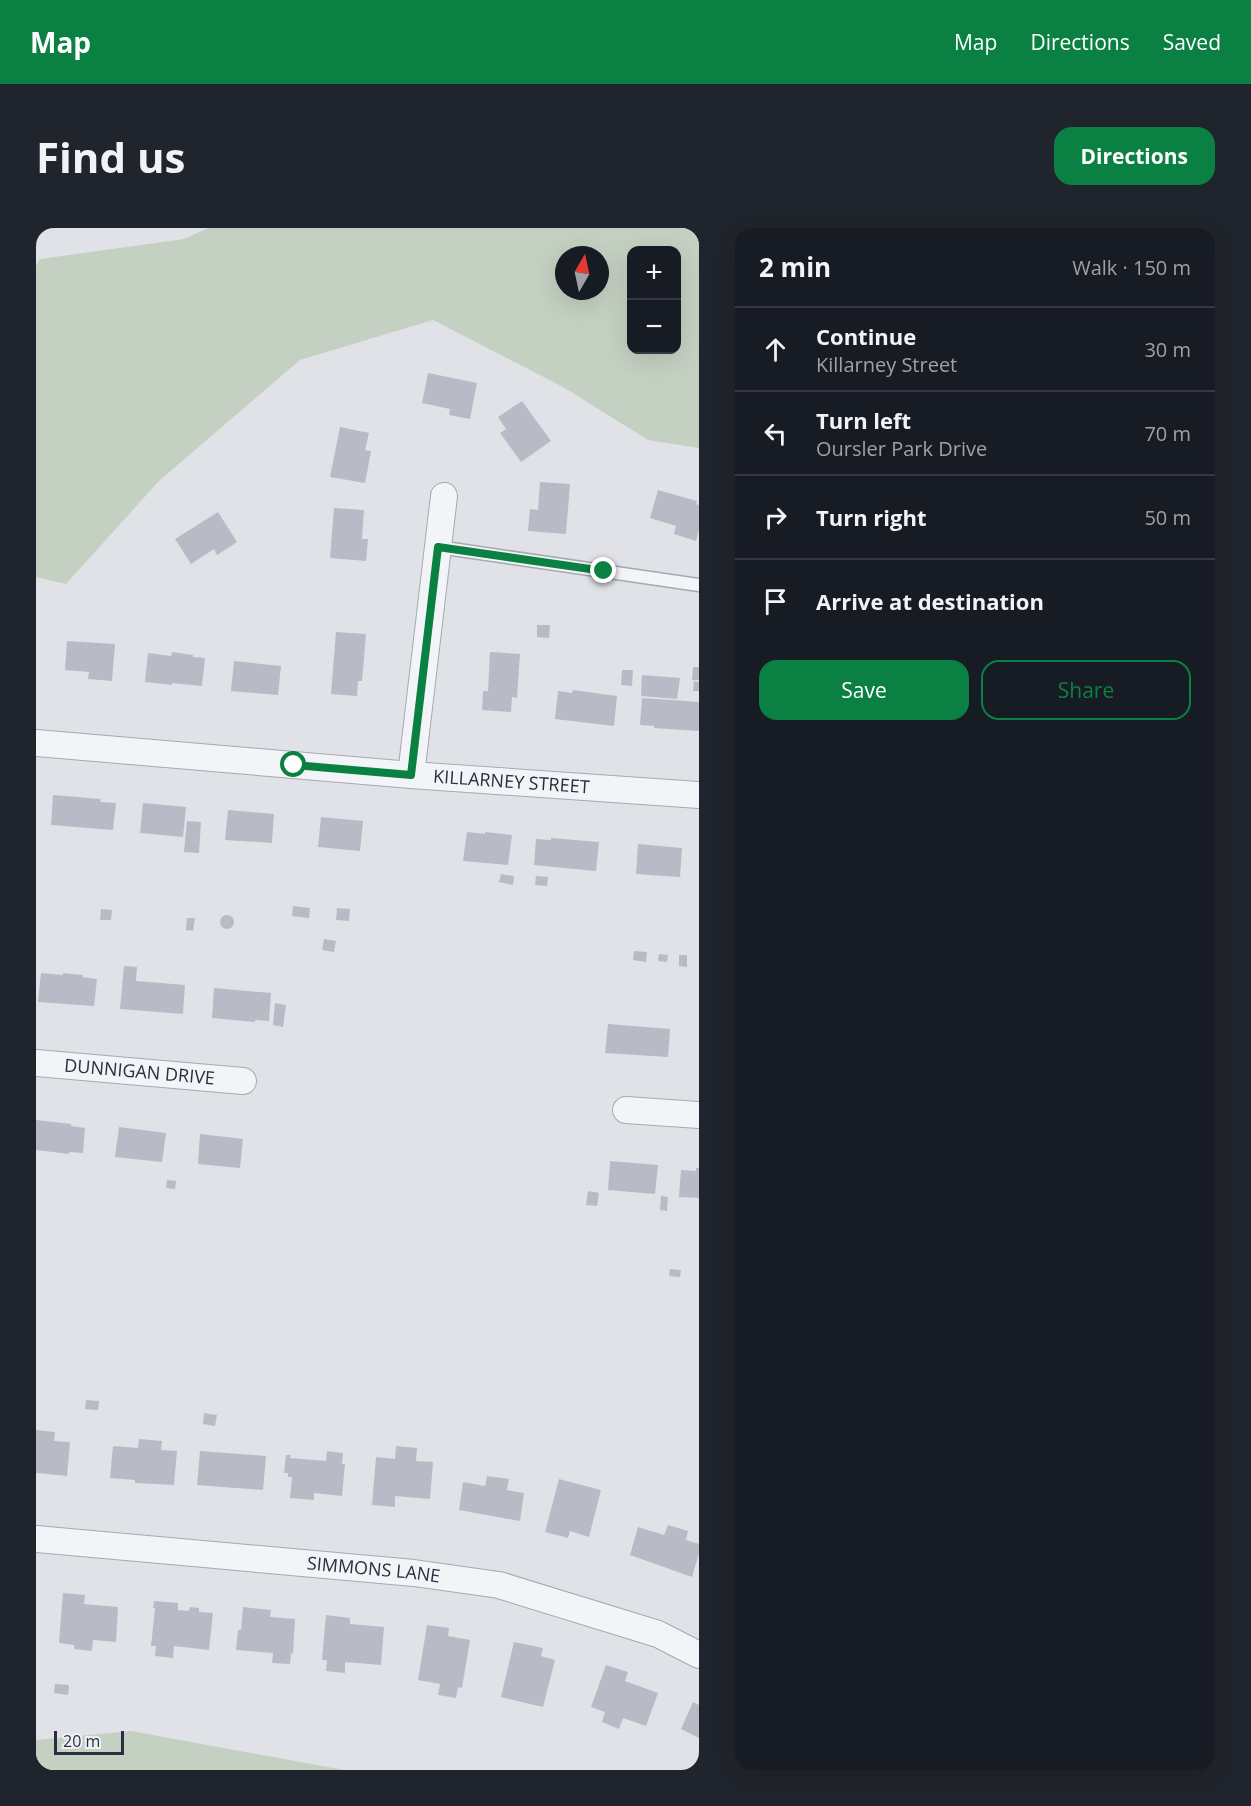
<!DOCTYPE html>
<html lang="en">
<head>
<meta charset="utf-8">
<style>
	:root { --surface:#171b24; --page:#20242c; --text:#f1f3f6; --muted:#9ea1a6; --line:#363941; --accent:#0b8043 }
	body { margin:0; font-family:"Open Sans",sans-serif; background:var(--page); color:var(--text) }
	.controls { position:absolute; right:18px; top:18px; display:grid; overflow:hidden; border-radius:12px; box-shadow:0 6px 24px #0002 }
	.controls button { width:54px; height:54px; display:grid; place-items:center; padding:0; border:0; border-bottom:2px solid var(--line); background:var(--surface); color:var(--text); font:30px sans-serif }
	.compass { position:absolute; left:519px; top:18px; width:54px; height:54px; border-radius:50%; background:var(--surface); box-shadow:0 6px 24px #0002; rotate:9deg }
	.scale { position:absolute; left:18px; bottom:15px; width:70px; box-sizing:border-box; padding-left:6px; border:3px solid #2a2e3e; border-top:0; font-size:16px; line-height:21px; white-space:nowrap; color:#2a2e3e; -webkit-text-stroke:4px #f0f1f6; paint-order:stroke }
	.stop { position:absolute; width:18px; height:18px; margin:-14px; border:4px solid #0b8043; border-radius:50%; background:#fff }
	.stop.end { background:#0b8043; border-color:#fff; box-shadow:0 2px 6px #0008 }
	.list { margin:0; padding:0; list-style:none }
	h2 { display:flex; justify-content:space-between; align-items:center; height:78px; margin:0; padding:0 24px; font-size:26px }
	h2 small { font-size:20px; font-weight:400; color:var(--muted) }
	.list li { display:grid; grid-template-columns:39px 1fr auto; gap:18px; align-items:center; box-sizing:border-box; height:84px; padding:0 24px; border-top:2px solid var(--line) }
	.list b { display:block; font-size:22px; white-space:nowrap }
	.list p { margin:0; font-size:20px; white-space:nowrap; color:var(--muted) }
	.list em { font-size:20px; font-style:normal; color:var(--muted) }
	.actions { display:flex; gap:12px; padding:18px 24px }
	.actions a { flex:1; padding:14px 0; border:2px solid var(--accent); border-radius:18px; text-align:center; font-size:21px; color:var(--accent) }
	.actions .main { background:var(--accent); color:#fff }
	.icon { flex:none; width:33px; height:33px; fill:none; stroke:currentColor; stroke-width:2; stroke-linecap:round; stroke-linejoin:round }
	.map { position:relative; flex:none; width:663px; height:1542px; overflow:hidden; border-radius:18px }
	header { display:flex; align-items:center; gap:36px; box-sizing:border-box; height:84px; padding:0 30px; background:var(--accent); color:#fff }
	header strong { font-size:28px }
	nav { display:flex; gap:33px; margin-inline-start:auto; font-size:21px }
	.intro { display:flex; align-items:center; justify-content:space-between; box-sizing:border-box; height:144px; padding:0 36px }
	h1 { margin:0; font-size:42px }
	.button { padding:15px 27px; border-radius:18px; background:var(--accent); color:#fff; font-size:21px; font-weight:700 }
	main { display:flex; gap:36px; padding:0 36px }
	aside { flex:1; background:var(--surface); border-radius:18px; box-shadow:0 6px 24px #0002 }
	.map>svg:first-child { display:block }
</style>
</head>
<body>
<header>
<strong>Map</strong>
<nav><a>Map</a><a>Directions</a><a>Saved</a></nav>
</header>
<div class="intro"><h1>Find us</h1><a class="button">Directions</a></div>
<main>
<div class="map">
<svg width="663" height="1542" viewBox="0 0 663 1542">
	<rect width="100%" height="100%" fill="#e1e2e8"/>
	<path fill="#c4d1c2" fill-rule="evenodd" d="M172 0H663V220L612 212 527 159 397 92 264 132 123 253 30 356 0 349V38L4 31 148 11ZM596 22H640V122H596ZM528 27H564V63H528Z
		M95 1503 308 1542H0V1512Z"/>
	<path fill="#b8bbc5" d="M392 145 441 155 434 191 413 187 414 181 386 175Z
		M486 173 515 213 485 234 464 205 470 201 462 189Z
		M304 199 333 205 329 222 335 223 329 255 294 249Z
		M504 254 534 256 530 306 492 303 494 281 502 282Z
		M622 262 661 273 660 276 663 277V301L660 313 638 306 640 298 614 290Z
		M298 280 328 282 326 311H332L330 333 294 330Z
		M182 284 201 314 181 327 178 321 155 336 139 311Z
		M501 397H514L513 410 501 409Z
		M300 404 330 406 326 453H322L321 468 295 466Z
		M31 413 79 416 76 453 52 451 53 444 29 442Z
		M136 424 157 427V429L169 430 166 458 136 455V457L109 454 112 425 135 428Z
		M454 424 484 426 481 470 476 469 475 484 446 482 447 463H452Z
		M198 433 245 438 242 467 195 463Z
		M657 439H663V452H656Z
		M586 442H597L596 458 585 457Z
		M606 447 644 450 641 471 605 468Z
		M658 453 663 454V463H657Z
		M537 462 581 468 578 498 519 491 522 463 536 465Z
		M606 470 663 474V503L618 500V498L604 497Z
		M17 567 65 571 64 574 80 575 77 602 15 597Z
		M107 575 150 579 147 609 104 605Z
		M192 582 238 586 236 615 189 612Z
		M285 589 327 593 324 623 282 619Z
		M151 593 165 594 163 625 148 624Z
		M431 604 449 606V604L476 607 472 637 427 633Z
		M515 610 563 614 560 643 498 637 500 611 515 612Z
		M602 616 646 620 644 649 600 646Z
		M465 646 478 648 477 657 463 654Z
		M500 648 512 649 511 658 499 657Z
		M257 678 274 680 273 690 256 688Z
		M301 680 314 681 313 693 300 692Z
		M65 681 76 682 75 692H64Z
		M184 694a7 7 0 1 1 14 0a7 7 0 1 1-14 0Z
		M151 690H159L157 703 150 702Z
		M288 711 300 713 298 724 286 722Z
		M598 723 611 724 610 734 597 732Z
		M623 726 632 727 631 734 622 733Z
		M643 727H651V739L643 738Z
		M88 738 101 739 100 753 149 757 147 786 84 781Z
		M5 745 27 747V745L47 747 46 749 61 751 58 778 2 774Z
		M178 760 235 765 233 793 219 792V794L176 790Z
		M239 775 250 777 247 799 237 797Z
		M572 796 634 801 632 829 569 825Z
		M0 892 35 896V898L49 900 47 925 33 924V926L0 922Z
		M83 899 130 905 126 934 79 929Z
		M164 906 207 911 204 940 162 936Z
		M574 933 622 937 619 966 572 962Z
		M660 940H663V970L643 969 645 942 660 943Z
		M131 952 140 953 139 961 130 960Z
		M552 963 563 965 561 978 550 977Z
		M625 968 632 969 631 983 624 982Z
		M634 1041 645 1042 644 1049 633 1048Z
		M50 1172 63 1173 62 1182 49 1181Z
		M168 1185 181 1187 179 1198 167 1196Z
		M0 1202 19 1204 18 1213 34 1214 31 1248 0 1245Z
		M103 1211 126 1213 125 1222 141 1223 138 1257 99 1255V1252L74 1250 77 1218 102 1220Z
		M360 1218 381 1220 380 1233 397 1234 394 1271 359 1268V1279L336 1277 340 1229 359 1231Z
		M164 1223 230 1228 227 1262 161 1257Z
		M291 1223 307 1225 306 1236H309L306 1268 278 1265V1272L254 1270 256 1249H252V1245H248L250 1227H255L254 1230 290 1233Z
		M451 1248 473 1251 471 1262 488 1265 484 1293 423 1282 427 1254 449 1258Z
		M523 1251 565 1262 553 1309 534 1303 532 1310 509 1304Z
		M632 1297 652 1303 650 1312 663 1316V1325L656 1349 594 1327 602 1299 628 1307Z
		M27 1365 49 1367 48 1376 82 1379 80 1414 57 1412 56 1423 38 1421V1417L23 1415Z
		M118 1373 142 1375V1382L153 1383 154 1379 163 1380V1384L177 1385 173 1422 138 1418 137 1430 119 1428 120 1418H115L119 1380H117Z
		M207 1379 235 1382 234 1389 259 1391 257 1426 255 1425 254 1436 236 1435 237 1425 200 1422 202 1402H205Z
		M290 1387 314 1390V1396L348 1399 345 1437 309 1434V1445L290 1443 291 1432H286Z
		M391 1397 413 1400 412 1408 434 1412 426 1460 422 1459 420 1470 402 1467 404 1456 382 1452Z
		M478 1414 507 1420 505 1428 519 1432 507 1479 465 1469Z
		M570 1437 592 1444 589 1453 622 1465 610 1498 587 1490 583 1501 566 1494 569 1484 555 1479Z
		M19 1456 33 1457 32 1467 18 1465Z
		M657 1474 663 1477V1510L645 1501Z"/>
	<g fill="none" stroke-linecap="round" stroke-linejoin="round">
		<g stroke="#a6a8b2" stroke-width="15">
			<path id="lane" d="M402 319 663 357"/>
		</g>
		<g stroke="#a6a8b2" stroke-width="28">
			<g id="street">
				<path id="s1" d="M0 515 375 547 663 567"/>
				<path d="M375 547 408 268"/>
				<path id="s2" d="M0 835 207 853"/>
				<path d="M590 882 663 887"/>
				<path id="s3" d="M0 1311 378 1345 463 1357 622 1406 663 1427"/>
			</g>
		</g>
		<use href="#lane" stroke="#f3f4f7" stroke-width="12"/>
		<use href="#street" stroke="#f3f4f7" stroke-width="26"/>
	</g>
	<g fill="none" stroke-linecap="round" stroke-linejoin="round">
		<path stroke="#0b8043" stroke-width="8" d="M258 537 375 547 402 319 568 343"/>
	</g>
	<g text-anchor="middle" stroke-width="6" stroke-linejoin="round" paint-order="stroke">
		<g font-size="18" fill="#2a2e3e" stroke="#f0f1f6">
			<text dy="6" stroke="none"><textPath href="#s1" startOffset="477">KILLARNEY STREET</textPath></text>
			<text dy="6" stroke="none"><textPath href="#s2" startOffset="104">DUNNIGAN DRIVE</textPath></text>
			<text dy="6" stroke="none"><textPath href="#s3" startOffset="339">SIMMONS LANE</textPath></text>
		</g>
	</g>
</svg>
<div class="controls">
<button>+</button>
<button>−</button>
</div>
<svg class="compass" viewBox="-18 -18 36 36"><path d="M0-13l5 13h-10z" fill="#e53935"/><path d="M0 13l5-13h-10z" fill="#9ea1a6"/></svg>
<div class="scale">20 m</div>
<div class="stop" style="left:258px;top:537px"></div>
<div class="stop end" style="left:568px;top:343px"></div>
</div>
<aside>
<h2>2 min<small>Walk · 150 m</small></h2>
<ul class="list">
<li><svg class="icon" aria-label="ahead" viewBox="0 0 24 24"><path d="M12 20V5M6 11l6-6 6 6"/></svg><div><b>Continue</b><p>Killarney Street</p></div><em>30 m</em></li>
<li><svg class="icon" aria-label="left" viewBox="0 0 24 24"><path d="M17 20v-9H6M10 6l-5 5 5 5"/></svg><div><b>Turn left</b><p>Oursler Park Drive</p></div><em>70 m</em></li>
<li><svg class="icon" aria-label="right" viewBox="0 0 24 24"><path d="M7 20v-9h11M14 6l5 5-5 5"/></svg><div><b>Turn right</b></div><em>50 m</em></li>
<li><svg class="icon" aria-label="arrive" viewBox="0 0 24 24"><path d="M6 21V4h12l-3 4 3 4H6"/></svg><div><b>Arrive at destination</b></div></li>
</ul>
<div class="actions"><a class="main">Save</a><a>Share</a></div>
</aside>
</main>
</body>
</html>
